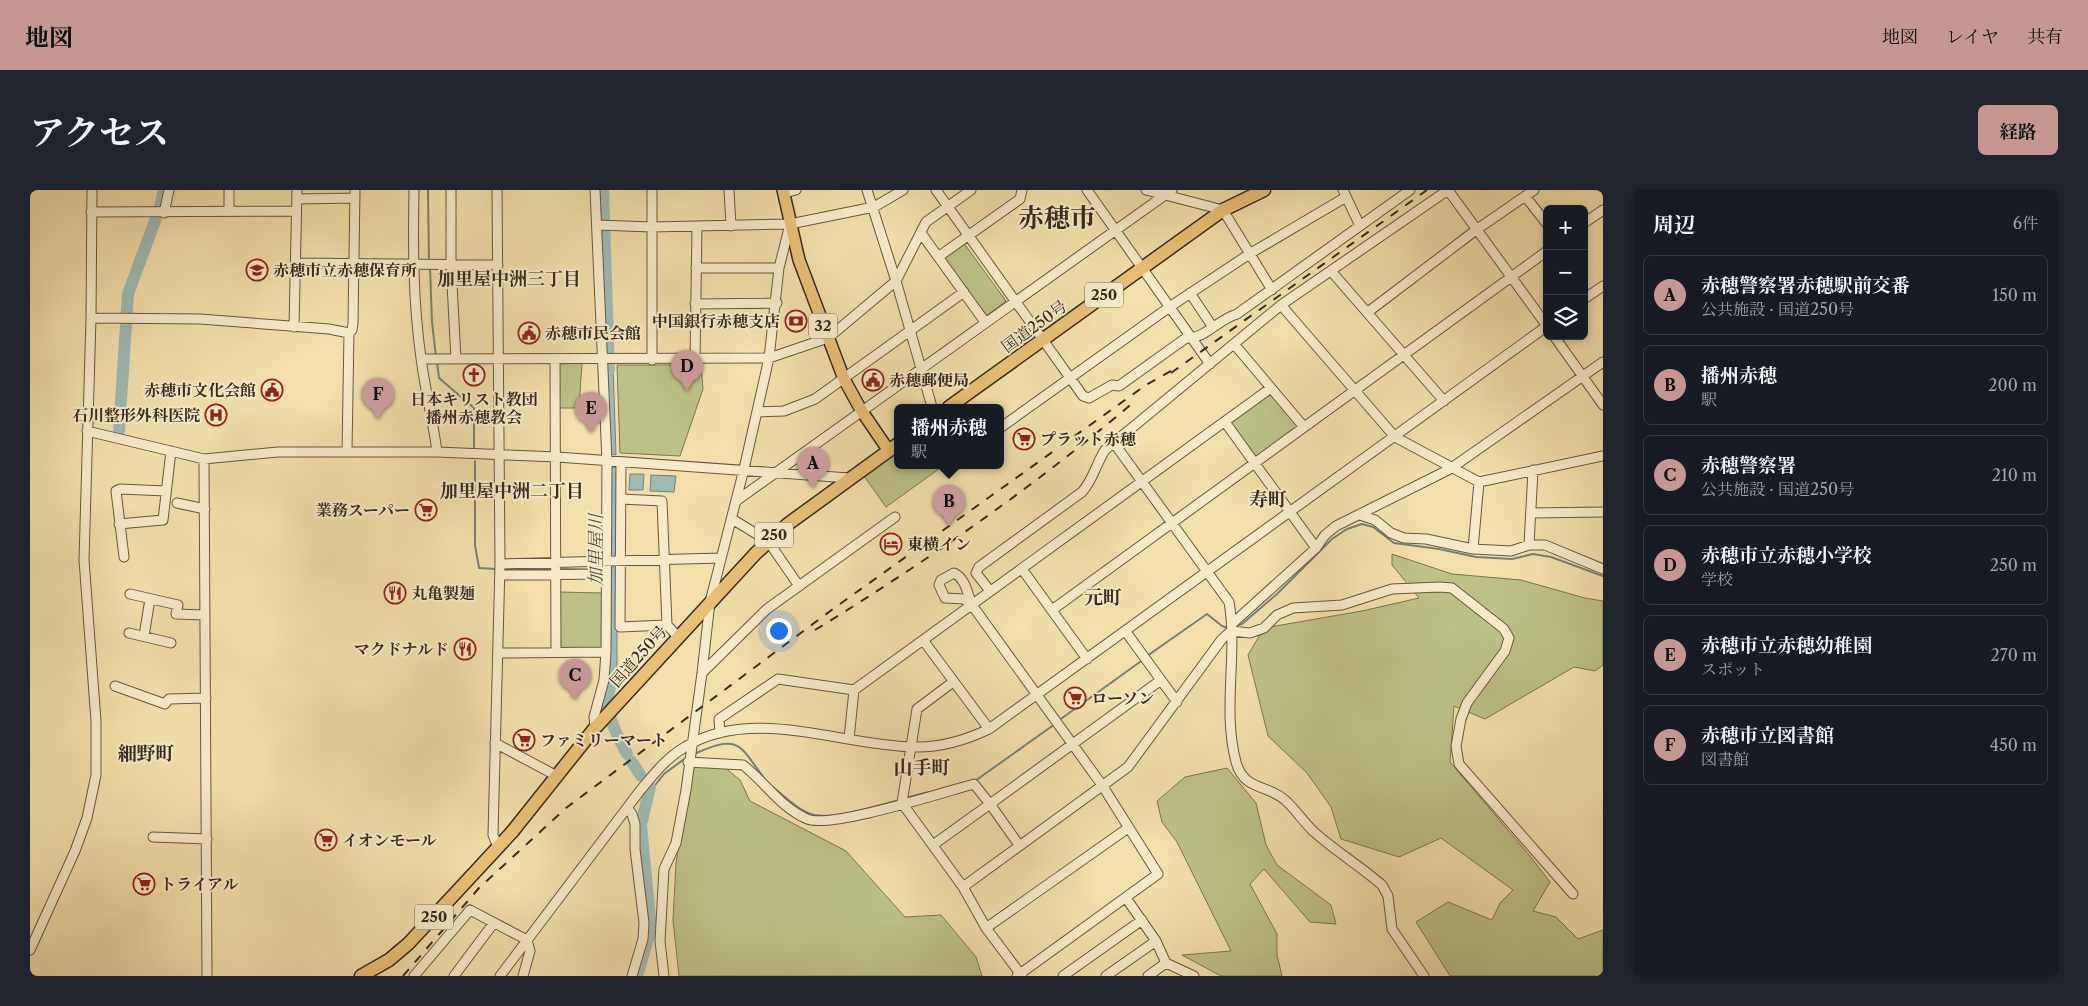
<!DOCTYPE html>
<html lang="ja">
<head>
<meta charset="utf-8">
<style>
	:root { --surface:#171b24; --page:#20242c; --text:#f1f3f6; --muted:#9ea1a6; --line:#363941; --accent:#c59692 }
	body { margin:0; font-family:"Libre Caslon Text","Noto Serif JP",serif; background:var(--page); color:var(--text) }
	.controls { position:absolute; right:15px; top:15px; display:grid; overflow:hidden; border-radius:8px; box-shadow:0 2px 8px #0003 }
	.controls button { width:45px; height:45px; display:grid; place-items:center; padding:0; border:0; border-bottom:1px solid var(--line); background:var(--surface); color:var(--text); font:25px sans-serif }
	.you { position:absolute; left:748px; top:440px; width:18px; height:18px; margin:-12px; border:4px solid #fff; border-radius:50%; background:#1a73e8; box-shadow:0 0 0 8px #1a73e833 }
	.badge { display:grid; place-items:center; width:32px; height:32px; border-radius:50%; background:var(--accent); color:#111; font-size:16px; font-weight:700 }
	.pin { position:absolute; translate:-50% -41px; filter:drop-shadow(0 1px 2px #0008) }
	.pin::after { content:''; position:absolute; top:26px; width:18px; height:15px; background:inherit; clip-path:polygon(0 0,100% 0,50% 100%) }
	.popup { position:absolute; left:864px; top:214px; width:110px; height:65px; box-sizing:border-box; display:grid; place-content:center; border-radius:8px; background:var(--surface); filter:drop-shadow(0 1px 4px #0005); font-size:16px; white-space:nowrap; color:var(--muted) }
	.popup b { font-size:19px; color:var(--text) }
	.popup::after { content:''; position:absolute; left:50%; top:100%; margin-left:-10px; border:10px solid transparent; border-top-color:var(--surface) }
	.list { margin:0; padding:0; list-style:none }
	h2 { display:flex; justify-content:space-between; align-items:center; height:65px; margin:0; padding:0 20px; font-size:21px }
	h2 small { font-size:16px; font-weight:400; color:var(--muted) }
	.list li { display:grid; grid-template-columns:32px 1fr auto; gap:15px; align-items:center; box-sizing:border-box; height:80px; margin:0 10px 10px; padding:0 10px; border:1px solid var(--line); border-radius:8px }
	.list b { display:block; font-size:19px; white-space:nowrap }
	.list p { margin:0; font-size:16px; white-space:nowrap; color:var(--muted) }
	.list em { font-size:16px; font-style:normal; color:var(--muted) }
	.icon { flex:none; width:28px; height:28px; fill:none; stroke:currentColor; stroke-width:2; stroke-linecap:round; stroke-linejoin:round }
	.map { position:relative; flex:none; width:1573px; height:786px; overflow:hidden; border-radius:8px }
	header { display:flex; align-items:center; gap:30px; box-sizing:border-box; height:70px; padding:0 25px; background:var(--accent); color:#111 }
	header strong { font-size:24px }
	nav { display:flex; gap:28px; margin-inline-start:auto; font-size:18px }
	.intro { display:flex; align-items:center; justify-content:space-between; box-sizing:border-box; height:120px; padding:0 30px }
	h1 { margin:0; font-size:35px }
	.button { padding:12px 22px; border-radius:8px; background:var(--accent); color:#111; font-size:18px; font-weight:700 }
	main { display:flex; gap:30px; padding:0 30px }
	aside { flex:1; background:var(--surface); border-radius:8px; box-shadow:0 2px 8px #0003 }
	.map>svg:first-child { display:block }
</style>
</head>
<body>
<header>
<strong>地図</strong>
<nav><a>地図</a><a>レイヤ</a><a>共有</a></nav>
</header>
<div class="intro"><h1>アクセス</h1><a class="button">経路</a></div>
<main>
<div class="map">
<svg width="1573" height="786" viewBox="0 0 1573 786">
	<rect width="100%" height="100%" fill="#f2dfab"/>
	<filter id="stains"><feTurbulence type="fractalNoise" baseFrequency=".004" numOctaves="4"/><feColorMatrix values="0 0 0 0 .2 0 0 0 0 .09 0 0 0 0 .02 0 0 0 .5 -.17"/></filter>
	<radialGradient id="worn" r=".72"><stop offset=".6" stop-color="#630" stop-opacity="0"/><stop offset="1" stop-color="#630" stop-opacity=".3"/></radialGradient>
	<path fill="#bcc187" stroke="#7a7653" d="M933 52 976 111 956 126 912 66Z
		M552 173 549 218H529L527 174Z
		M587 175H671L673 199 650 266 590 263Z
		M1240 204 1268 234V238L1229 268 1225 267 1200 235 1201 231Z
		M868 262V275L913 276 856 317 834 286Z
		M1362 364 1422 384 1491 390 1555 408 1573 411V475L1565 481 1544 477 1455 529 1424 516 1420 572 1500 666 1520 692 1503 721 1526 727 1548 749 1573 740V786H1420L1386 732 1418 712 1462 730 1470 713 1483 700 1411 648 1369 667 1311 649 1301 617 1277 583 1238 546 1218 465 1234 438 1332 421 1389 408 1362 375Z
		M529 402 573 403V457L571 460H530Z
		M674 575H692L710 590 720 611 816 661 875 727 911 725 946 767 952 786H649L643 730 646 673 661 579Z
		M1197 578 1226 613 1236 655 1247 675 1301 715 1306 734 1280 732 1234 679 1220 694 1247 744V765L1252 786H1191L1152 765 1201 761 1147 652 1132 632 1127 611 1155 587Z"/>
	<path fill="#9ebab3" stroke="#768078" d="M578 174H583L586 265 581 264 576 176Z
		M581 277 589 278 588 369 580 370Z
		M600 284H614L613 300H599Z
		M621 285 646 286 644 302 620 301Z
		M582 376H587V489L580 508 572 518 579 485 580 378Z"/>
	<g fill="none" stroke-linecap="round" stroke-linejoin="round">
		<path stroke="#768078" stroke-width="2" d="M398 0 399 72
			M400 77 402 132 406 167
			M407 172 409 188 444 218V258
			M445 271V355L449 378 466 379
			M474 379H524
			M529 379 574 380
			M1205 436 1212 434 1247 404 1302 349 1317 339 1332 334 1343 337 1364 353 1409 359 1446 367 1482 369 1503 364 1521 367 1573 386
			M1117 466 1177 424 1192 436 1198 438
			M1028 531 1114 469
			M664 564C711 543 709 555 736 591
			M945 591 1025 534
			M743 597C755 607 770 622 785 625 809 629 847 615 870 610
			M622 599 634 584 657 567
			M875 608 899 602"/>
		<path stroke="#9ebab3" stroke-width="12" d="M573 0 579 180
			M89 241 98 104 130 17 134 0
			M580 497C573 521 586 543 597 564
			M602 572 611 586
			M607 786 621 739 611 635 620 597"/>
		<g stroke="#675742" stroke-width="11">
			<path id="minor" d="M384 0C383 57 383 112 391 168 395 200 403 230 407 262
				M421 0V75L426 169
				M467 0 470 374 463 645 468 657
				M699 0 701 36
				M837 0 866 91 902 217
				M906 0 1053 206 1059 208 1082 195 1089 196 1156 148C1173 150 1189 129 1207 124L1380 0
				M1057 0 1180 174
				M1116 0 1193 20 1242 100
				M1313 0 1330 36
				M1418 0 1517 136
				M754 3 766 0
				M1495 6 1517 34
				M267 9 325 8
				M199 20V0
				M61 22 265 21
				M134 23 139 0
				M1554 33 1573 20
				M568 35 621 37 760 34 844 17 873 0
				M891 43 955 132
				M908 67 990 9 992 0
				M266 73 468 75
				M666 78H749
				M1301 81 1414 211
				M1160 103 1182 136
				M1554 109 1573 96
				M665 114 747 113
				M1251 115 1365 247 1449 292 1573 266
				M1338 122 1446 40 1504 0
				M61 128 170 129 299 139 319 143
				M264 137 267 0
				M1524 146 1573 215
				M1204 154 1274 237
				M391 169 739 168 798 148 866 91 896 32 941 0
				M525 170 526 462
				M622 170V0
				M665 170 667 36
				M728 222 754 221 785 209 934 102
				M1195 232 1286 358
				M970 238 1141 116 1221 63 1316 7
				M57 241 174 269 248 262H407L527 267 819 288
				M1084 253 1199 412C1208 464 1192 520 1206 572 1214 601 1237 594 1255 610 1265 619 1273 631 1283 641 1304 660 1330 676 1352 695L1358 706 1362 739 1394 786
				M317 261 319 143 322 140 323 133 325 0
				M174 269 177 786
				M591 272 590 437 637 435
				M591 309 632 311 637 435 648 447
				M706 311 1142 0
				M147 313 175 319
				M1502 323 1573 322
				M1330 325 1345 330 1361 343 1374 348 1396 349 1443 359 1481 361 1499 355H1515L1573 379
				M702 329 738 351 769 396
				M89 334 133 330 141 261
				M1499 355 1503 280
				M1443 359 1449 292
				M94 367 86 301 90 299 136 301
				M470 374 691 368
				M992 379 1057 469
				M470 385 576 384
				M960 401 946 383 949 377 1052 302C1063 290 1066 274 1075 260L1251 115 1418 0
				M100 404 148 415 146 424 175 425
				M942 415 934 409 915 408 909 395 911 390 924 383C936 389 937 403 942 415L1072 595 1128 684 987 786
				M1022 420 1517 61
				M1203 433 1286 358 1295 345 1306 336 1420 279 1573 172
				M1096 442 1147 512
				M99 443 141 453
				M114 446 120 409
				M893 450 959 539
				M468 463 576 462
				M672 483 737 419 865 327
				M923 492 887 519 872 613 933 697 956 738 992 786
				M85 496 135 514 139 509 176 508
				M565 538 564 527 574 490 576 462 577 271 565 0
				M690 543 689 529 748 489 824 500 1241 198
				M819 549 824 500
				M465 553 525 585
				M658 572 713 575C736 593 750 617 777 629 800 639 914 602 944 594L960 614 1131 490
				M597 618 602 624 605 634V659L614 733 613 749 602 786
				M123 647 177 649
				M903 655 960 614 989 655
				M933 697 1098 577 1192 449 1201 441 1220 443 1234 438 1247 425 1263 418 1312 415 1362 399 1410 397 1422 398 1474 439 1479 448 1475 461 1437 513 1431 529 1426 556 1429 574 1543 704
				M1096 708 1126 751 1136 773 1164 786
				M956 738 1098 638
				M0 760 45 661 57 628 66 585V531L54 370 61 128 62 0
				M384 786 440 720 497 750 500 761 493 786
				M424 786 463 734
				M470 786 609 602C623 585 636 568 655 557 722 516 809 555 882 557 909 558 934 551 959 539L1517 136
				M634 786 630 751 634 679 646 653 656 600 672 483 680 412 714 279 739 168 749 78 760 34
				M1033 786 1112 730
				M1076 786 1126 751
				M1118 786 1136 773"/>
		</g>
		<g stroke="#392a1f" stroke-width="14">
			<path id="major" d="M753 0 769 70 814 189 831 220 859 261"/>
		</g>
		<g stroke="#392a1f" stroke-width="15">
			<path id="highway" d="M919 217 1193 20 1234 0
				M331 786 359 770 378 754 433 695 482 642 565 538 726 363 758 334 868 254"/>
		</g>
		<use href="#minor" stroke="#f7eac8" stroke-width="9"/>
		<use href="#major" stroke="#e9c076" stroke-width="11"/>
		<use href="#highway" stroke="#e9c076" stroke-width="12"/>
		<path stroke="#392a1f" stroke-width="2" stroke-dasharray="9 9" stroke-linecap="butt" d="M1141 183 1397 0
			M785 440C896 372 1005 296 1105 211
			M373 786 449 698 536 618 803 419 1116 195 1146 178"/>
	</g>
	<defs>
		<g id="school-ring" transform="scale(1.125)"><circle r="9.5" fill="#f7eac8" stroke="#8f2418" stroke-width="1.5"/><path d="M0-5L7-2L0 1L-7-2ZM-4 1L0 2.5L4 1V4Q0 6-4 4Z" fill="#8f2418"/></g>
		<g id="bank-ring" transform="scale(1.125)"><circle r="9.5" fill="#f7eac8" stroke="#8f2418" stroke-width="1.5"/><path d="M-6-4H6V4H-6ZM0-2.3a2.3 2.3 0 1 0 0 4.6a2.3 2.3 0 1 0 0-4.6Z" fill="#8f2418"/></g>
		<g id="civic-ring" transform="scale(1.125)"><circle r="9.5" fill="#f7eac8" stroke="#8f2418" stroke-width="1.5"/><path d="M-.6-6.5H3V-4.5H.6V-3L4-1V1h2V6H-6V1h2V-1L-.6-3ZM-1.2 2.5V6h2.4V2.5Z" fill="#8f2418"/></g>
		<g id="church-ring" transform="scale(1.125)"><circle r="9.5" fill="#f7eac8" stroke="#8f2418" stroke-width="1.5"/><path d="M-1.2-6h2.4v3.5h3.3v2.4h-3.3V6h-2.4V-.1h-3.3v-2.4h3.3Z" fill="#8f2418"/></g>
		<g id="hospital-ring" transform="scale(1.125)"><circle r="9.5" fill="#f7eac8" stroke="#8f2418" stroke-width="1.5"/><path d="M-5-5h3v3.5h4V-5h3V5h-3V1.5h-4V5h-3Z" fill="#8f2418"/></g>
		<g id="supermarket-ring" transform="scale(1.125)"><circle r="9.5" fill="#f7eac8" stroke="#8f2418" stroke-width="1.5"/><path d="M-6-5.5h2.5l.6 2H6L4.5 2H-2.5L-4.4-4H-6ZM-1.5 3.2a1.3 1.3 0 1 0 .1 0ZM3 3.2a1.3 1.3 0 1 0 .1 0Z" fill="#8f2418"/></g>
		<g id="hotel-ring" transform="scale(1.125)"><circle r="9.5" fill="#f7eac8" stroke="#8f2418" stroke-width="1.5"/><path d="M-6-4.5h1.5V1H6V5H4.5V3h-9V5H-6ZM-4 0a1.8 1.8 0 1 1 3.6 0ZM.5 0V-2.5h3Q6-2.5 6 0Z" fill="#8f2418"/></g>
		<g id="restaurant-ring" transform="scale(1.125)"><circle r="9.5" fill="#f7eac8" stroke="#8f2418" stroke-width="1.5"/><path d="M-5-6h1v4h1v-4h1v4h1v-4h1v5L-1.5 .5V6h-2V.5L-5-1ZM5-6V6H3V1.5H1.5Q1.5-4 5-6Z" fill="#8f2418"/></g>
	</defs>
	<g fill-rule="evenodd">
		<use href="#school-ring" x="227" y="80"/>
		<use href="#bank-ring" x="766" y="131"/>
		<use href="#civic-ring" x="499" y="143"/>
		<use href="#church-ring" x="444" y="185"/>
		<use href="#civic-ring" x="843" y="190"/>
		<use href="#civic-ring" x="242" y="200"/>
		<use href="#hospital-ring" x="186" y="225"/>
		<use href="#supermarket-ring" x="994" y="249"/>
		<use href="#supermarket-ring" x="396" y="320"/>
		<use href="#hotel-ring" x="861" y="354"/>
		<use href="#restaurant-ring" x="365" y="403"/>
		<use href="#restaurant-ring" x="435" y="459"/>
		<use href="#supermarket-ring" x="1045" y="508"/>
		<use href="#supermarket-ring" x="494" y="550"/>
		<use href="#supermarket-ring" x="296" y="650"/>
		<use href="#supermarket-ring" x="114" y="694"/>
	</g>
	<g text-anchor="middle" stroke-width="4" stroke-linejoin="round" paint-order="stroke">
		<g fill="#f7eac8" stroke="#726452" stroke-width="1">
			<rect x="1055" y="92.5" width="38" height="25" rx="4"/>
			<rect x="779" y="123.5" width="28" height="25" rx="4"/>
			<rect x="725" y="332.5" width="38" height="25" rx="4"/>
			<rect x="385" y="714.5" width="38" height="25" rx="4"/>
		</g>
		<g font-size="15" font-weight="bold" fill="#392a1f">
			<text x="1074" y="110">250</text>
			<text x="793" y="141">32</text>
			<text x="744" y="350">250</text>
			<text x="404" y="732">250</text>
		</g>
		<g font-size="16" font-weight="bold" fill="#392a1f" stroke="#f7eac8" text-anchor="start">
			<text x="243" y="86">赤穂市立赤穂保育所</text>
			<text x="750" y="137" text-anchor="end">中国銀行赤穂支店</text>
			<text x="515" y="149">赤穂市民会館</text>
			<text x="859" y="196">赤穂郵便局</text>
			<text x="226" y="206" text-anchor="end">赤穂市文化会館</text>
			<text x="444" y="215" text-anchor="middle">日本キリスト教団<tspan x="444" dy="18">播州赤穂教会</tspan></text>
			<text x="170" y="231" text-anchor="end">石川整形外科医院</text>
			<text x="1010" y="255">プラット赤穂</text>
			<text x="380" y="326" text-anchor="end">業務スーパー</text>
			<text x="877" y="360">東横イン</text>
			<text x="381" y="409">丸亀製麺</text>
			<text x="419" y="465" text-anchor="end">マクドナルド</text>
			<text x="1061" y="514">ローソン</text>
			<text x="510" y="556">ファミリーマート</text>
			<text x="312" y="656">イオンモール</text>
			<text x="130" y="700">トライアル</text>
		</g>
		<g font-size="16" fill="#392a1f" stroke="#f7eac8">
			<text transform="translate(1004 136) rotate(-36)" y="6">国道250号</text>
			<text transform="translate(608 466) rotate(-48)" y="6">国道250号</text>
		</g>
		<g font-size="18" font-weight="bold" fill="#392a1f" stroke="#f7eac8">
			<text x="479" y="95">加里屋中洲三丁目</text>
			<text x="482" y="307">加里屋中洲二丁目</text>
		</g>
		<g font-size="18" font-style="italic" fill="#524e44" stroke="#f7eac8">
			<text transform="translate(566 360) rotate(-90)" y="6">加里屋川</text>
		</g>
		<g font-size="19" font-weight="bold" fill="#392a1f" stroke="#f7eac8">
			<text x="1238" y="316">寿町</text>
			<text x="1073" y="414">元町</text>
			<text x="116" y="570">細野町</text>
			<text x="892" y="584">山手町</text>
		</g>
		<g font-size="26" font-weight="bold" fill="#392a1f" stroke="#f7eac8">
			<text x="1027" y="37">赤穂市</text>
		</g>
	</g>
	<rect width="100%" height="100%" filter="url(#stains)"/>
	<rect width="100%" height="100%" fill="url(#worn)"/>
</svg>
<div class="controls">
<button>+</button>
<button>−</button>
<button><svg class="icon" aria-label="layers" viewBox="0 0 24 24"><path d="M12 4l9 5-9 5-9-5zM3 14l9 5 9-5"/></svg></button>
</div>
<div class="you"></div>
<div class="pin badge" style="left:783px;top:298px">A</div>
<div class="pin badge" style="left:919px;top:336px">B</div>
<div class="popup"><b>播州赤穂</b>駅</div>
<div class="pin badge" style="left:545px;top:510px">C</div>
<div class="pin badge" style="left:657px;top:201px">D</div>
<div class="pin badge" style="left:561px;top:243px">E</div>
<div class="pin badge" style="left:348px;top:229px">F</div>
</div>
<aside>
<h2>周辺<small>6件</small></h2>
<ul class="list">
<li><span class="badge">A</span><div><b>赤穂警察署赤穂駅前交番</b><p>公共施設 · 国道250号</p></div><em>150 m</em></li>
<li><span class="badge">B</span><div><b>播州赤穂</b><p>駅</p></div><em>200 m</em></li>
<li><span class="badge">C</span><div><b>赤穂警察署</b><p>公共施設 · 国道250号</p></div><em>210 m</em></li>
<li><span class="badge">D</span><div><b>赤穂市立赤穂小学校</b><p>学校</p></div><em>250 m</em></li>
<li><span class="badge">E</span><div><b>赤穂市立赤穂幼稚園</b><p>スポット</p></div><em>270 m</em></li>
<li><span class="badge">F</span><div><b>赤穂市立図書館</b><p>図書館</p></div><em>450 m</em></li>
</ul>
</aside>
</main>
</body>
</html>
